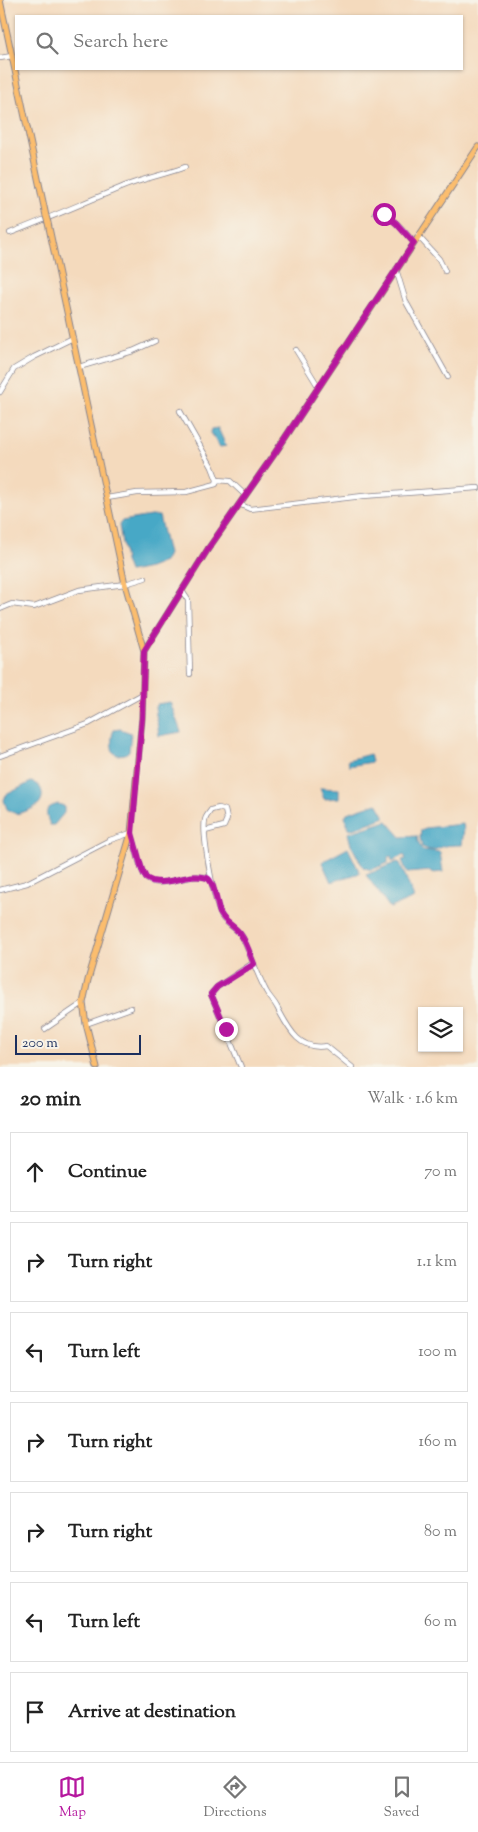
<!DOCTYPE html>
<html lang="en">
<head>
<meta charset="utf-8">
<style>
	:root { --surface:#fff; --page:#f2f2f2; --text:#222; --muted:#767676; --line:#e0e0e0; --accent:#b5179e }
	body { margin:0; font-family:"Sorts Mill Goudy",serif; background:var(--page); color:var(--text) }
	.controls { position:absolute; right:15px; bottom:15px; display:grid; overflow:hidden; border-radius:0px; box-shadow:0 1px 4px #0004 }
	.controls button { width:45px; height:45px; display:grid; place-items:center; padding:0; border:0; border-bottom:1px solid var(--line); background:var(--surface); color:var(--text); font:25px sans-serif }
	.scale { position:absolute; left:15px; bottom:12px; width:126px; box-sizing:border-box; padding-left:5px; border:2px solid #1b2f5e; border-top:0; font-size:14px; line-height:18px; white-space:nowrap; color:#1b2f5e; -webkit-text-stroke:4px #f7f3e8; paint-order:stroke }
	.stop { position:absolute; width:15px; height:15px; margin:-11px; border:4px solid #b5179e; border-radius:50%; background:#fff }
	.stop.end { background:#b5179e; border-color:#fff; box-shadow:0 1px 5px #0008 }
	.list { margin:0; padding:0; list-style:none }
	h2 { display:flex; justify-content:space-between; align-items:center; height:65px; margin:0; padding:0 20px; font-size:21px }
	h2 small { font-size:16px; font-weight:400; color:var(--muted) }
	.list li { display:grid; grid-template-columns:32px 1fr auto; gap:15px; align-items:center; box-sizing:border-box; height:80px; margin:0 10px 10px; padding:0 10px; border:1px solid var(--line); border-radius:0px }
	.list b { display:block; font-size:19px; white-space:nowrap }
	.list em { font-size:16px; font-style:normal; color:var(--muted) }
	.icon { flex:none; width:28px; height:28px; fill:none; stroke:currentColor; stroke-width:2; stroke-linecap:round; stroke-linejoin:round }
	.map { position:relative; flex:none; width:478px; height:1067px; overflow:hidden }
	.search { position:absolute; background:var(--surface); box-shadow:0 1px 4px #0004; left:15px; right:15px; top:15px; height:55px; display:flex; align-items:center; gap:12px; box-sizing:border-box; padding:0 18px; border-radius:0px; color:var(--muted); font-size:19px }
	.sheet { height:695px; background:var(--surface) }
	nav { display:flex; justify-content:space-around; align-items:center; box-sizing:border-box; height:70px; border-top:1px solid var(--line); background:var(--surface); font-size:14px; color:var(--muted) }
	nav a { display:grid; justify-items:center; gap:2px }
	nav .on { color:var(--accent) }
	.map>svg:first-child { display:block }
</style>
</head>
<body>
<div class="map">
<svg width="478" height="1067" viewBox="0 0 478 1067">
	<rect width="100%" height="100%" fill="#f7f3e8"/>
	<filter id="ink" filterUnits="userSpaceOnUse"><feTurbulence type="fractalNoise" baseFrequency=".02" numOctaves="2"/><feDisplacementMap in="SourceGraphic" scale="10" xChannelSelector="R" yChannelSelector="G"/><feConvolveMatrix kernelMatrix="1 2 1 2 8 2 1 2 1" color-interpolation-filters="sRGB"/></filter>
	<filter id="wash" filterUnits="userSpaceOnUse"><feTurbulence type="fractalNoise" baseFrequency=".0096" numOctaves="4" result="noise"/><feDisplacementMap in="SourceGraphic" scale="20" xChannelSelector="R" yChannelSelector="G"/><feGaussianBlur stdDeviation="1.12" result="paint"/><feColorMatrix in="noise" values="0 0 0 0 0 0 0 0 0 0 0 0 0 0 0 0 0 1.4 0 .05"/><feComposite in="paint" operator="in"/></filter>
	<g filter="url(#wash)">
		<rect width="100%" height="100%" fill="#f4dabd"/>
		<path fill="#47a8c6" stroke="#316c92" d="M218 428 226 446 220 447 210 433 211 429Z
			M151 516H159L168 554 164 562 149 568 129 572 125 561 119 525 122 521Z
			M170 702 181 732 159 736 155 707 157 704Z
			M120 729 131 733 129 751 125 754 117 755 113 752C111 745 111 736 114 730Z
			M370 754 372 762 349 766 348 760Z
			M31 782C37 784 41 786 42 793 44 807 27 811 16 814L7 809 4 800 6 795Z
			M320 788 339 789V798L324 799Z
			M377 803 385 817 353 829 349 828 345 817 347 813Z
			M58 804 64 806V813L54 825H50C45 812 44 808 58 804Z
			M387 821 401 837 417 836 418 842 422 850 440 852 443 872 432 873 431 871 407 873 402 860 406 859 404 855 392 861 391 856 388 857V863L371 870 363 867 351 845 348 833Z
			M463 824 464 829 462 845C457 845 450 845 445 846 434 849 436 853 422 847L420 838 421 830 425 828Z
			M348 848 360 873 331 882 322 862Z
			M397 862 400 863 414 898 390 908 366 875Z"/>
	</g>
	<g filter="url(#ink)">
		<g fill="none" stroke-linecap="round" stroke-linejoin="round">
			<g stroke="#88848e" stroke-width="6">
				<path id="minor" d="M0 58 12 56
					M375 213C393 215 403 230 414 243
					M10 233C47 219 83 203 120 188 141 179 164 175 185 167
					M418 236 439 259 445 271
					M396 269 406 302 448 377
					M296 350 318 386
					M79 367 133 351 155 341
					M0 392 14 369 34 357 73 338
					M217 480 230 481 245 495
					M107 498 137 493 186 492 216 484 217 480 212 467 180 411
					M239 504 250 509 363 496 478 488
					M182 591 188 600 190 674
					M0 609 12 604 34 607 79 590 125 584 145 578
					M0 756 88 724 143 694
					M205 831 224 826 227 819 225 810 219 808 211 810C209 813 206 816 205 820 202 835 214 903 222 917 227 925 239 929 243 938 251 956 257 974 266 991 269 997 274 1001 277 1007 288 1027 298 1051 326 1046L352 1067
					M0 890 27 883 110 840 131 833C137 845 138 868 146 878 157 892 196 868 211 880
					M86 1024 131 1008
					M45 1029 83 1003
					M241 1067 211 994 217 987 253 963"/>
			</g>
			<g stroke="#88848e" stroke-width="7">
				<path id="major" d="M0 0 46 216
					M48 223 125 584 144 651 142 718 131 833 88 980 83 1003 86 1024 97 1067
					M144 651 208 549 275 453 478 147"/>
			</g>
			<use href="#minor" stroke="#fff" stroke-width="4.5"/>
			<use href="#major" stroke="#fbbd6e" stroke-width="5"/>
			<g stroke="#88848e" stroke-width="7" stroke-linecap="butt">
				<path id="major-bridge" d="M46 216 48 223"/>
			</g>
			<use href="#major-bridge" stroke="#fbbd6e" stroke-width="5"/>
		</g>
	</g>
	<g fill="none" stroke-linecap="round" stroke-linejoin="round" filter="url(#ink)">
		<path stroke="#b5179e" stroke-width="6" d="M226 1029 211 994 217 987 254 964C250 955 247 943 241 935 235 926 225 923 220 913 217 905 214 880 207 878 188 871 163 890 146 878L142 870 132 833 142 718 144 651 208 549 275 453 414 243 396 223 384 214"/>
	</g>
</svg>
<div class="controls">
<button><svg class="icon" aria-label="layers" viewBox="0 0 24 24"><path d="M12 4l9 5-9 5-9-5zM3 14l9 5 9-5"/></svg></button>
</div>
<div class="scale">200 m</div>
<div class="stop" style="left:384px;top:214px"></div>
<div class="stop end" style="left:226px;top:1029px"></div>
<div class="search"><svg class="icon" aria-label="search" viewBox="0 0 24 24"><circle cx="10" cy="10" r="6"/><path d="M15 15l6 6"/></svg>Search here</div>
</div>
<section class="sheet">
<h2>20 min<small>Walk · 1.6 km</small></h2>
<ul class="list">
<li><svg class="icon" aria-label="ahead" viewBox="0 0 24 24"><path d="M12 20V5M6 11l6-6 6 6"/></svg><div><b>Continue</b></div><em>70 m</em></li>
<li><svg class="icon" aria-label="right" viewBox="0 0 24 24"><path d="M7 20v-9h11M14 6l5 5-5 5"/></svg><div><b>Turn right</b></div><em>1.1 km</em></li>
<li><svg class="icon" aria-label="left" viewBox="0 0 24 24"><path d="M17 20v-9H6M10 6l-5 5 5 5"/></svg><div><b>Turn left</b></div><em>100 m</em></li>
<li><svg class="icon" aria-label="right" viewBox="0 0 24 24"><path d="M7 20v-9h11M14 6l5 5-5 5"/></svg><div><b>Turn right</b></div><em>160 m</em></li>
<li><svg class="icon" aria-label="right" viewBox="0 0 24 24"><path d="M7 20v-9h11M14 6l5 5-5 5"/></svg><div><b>Turn right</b></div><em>80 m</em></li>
<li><svg class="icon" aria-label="left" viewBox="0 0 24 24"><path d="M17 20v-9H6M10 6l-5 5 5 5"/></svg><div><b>Turn left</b></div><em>60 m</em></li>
<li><svg class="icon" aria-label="arrive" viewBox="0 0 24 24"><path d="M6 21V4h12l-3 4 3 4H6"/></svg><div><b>Arrive at destination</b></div></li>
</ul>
</section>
<nav>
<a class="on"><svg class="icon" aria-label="map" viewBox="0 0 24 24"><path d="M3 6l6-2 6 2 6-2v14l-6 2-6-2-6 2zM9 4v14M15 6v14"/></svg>Map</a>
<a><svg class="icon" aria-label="directions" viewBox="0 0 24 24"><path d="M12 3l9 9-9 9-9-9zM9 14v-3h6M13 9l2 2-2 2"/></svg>Directions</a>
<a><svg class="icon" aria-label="saved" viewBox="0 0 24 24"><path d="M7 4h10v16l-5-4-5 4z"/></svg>Saved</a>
</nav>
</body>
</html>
